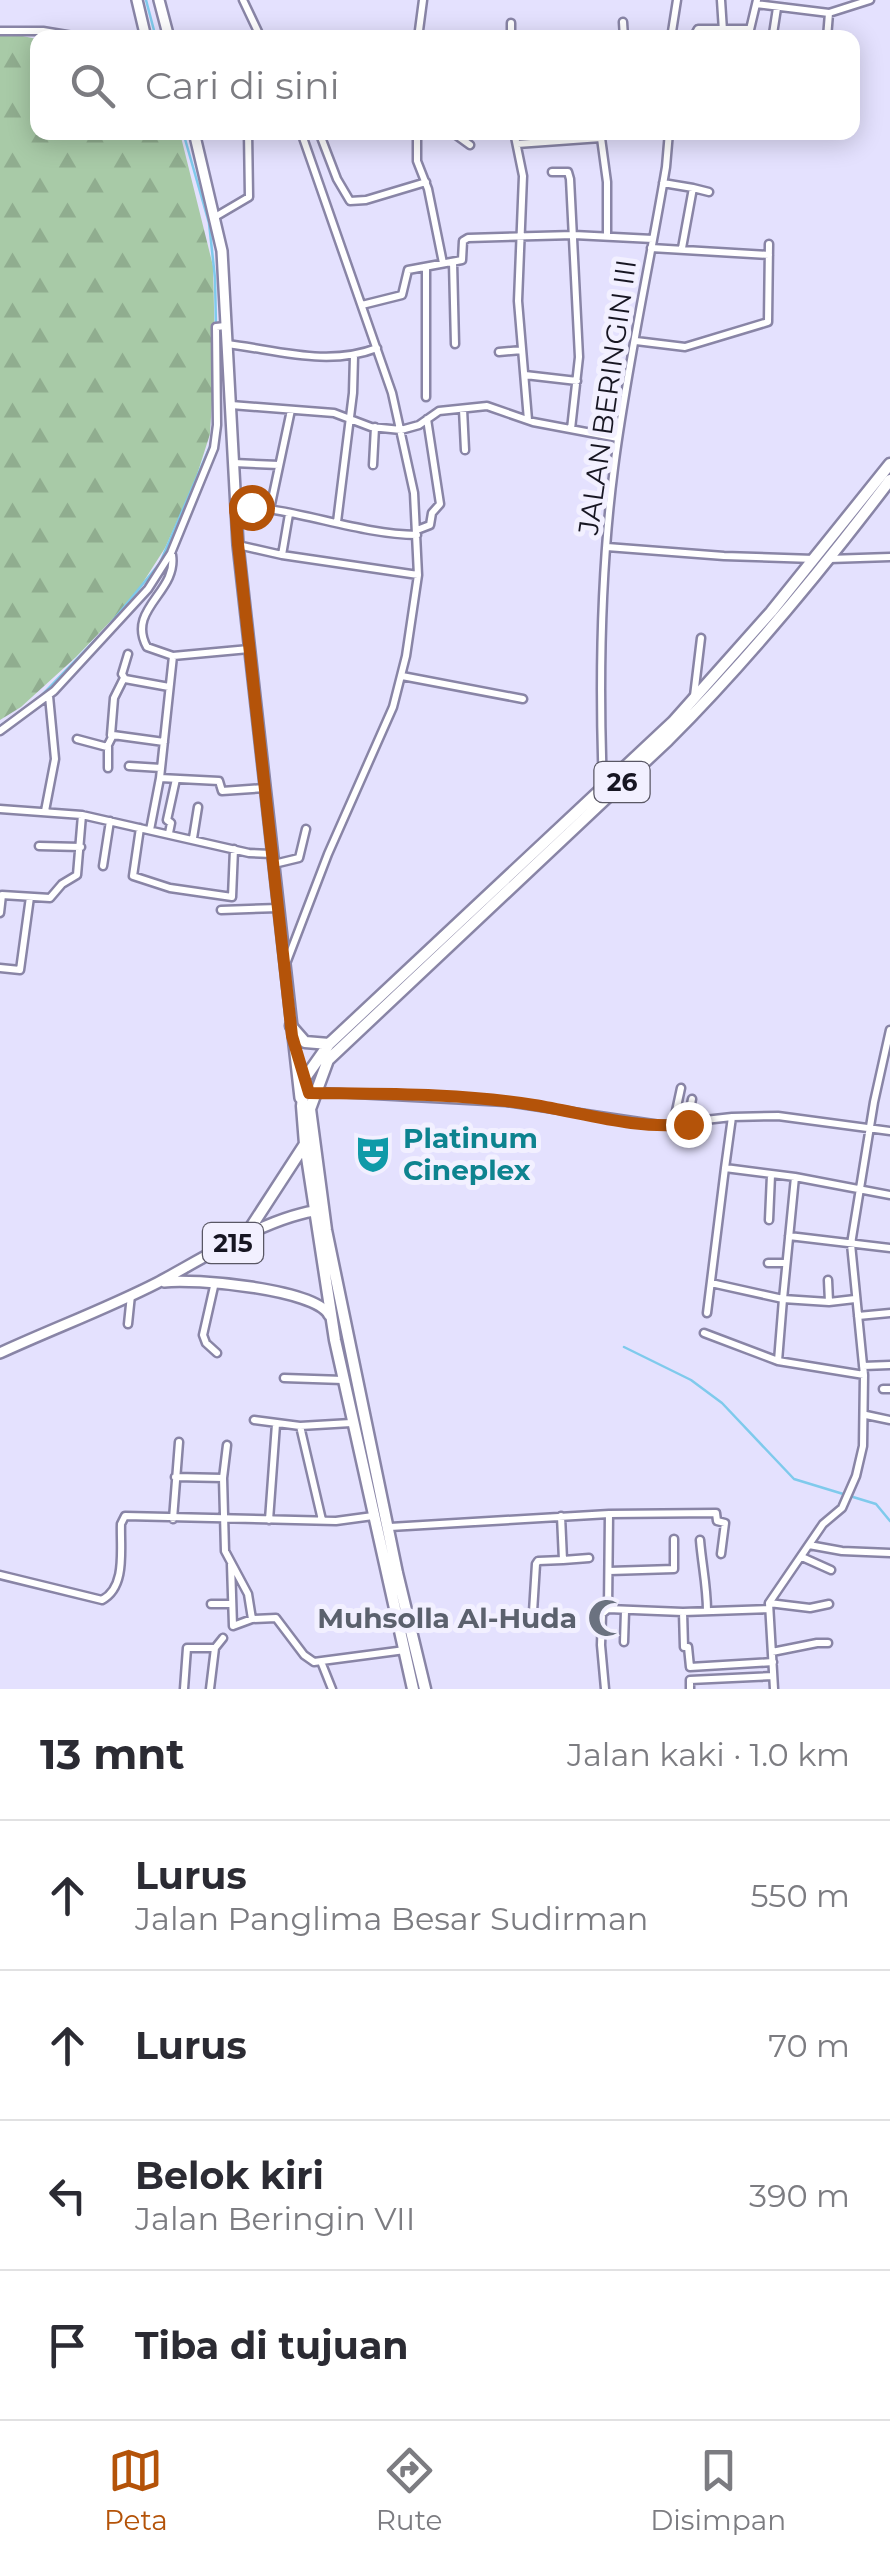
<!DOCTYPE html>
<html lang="id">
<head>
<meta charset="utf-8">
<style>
	:root { --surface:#fff; --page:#f7f7f7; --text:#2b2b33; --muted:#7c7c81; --line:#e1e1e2; --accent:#b45309 }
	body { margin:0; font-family:Montserrat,sans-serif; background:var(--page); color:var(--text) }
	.stop { position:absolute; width:30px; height:30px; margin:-22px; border:8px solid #b45309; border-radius:50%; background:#fff }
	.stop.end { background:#b45309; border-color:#fff; box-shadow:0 2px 10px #0008 }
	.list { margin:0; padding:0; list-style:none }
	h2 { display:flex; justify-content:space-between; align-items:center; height:130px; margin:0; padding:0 40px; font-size:42px }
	h2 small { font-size:32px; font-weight:400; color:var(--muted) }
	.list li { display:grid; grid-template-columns:65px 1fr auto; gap:30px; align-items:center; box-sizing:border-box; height:150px; padding:0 40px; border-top:2px solid var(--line) }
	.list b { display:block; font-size:38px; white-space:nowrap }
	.list p { margin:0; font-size:32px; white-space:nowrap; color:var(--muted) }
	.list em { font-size:32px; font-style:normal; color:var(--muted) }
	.icon { flex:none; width:55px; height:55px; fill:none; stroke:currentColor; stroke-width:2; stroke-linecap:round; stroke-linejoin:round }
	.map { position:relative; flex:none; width:890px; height:1689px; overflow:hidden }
	.search { position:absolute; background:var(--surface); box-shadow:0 5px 25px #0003; left:30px; right:30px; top:30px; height:110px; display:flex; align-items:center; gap:25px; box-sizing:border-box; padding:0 35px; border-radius:20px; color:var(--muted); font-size:38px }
	.sheet { height:730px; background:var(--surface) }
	nav { display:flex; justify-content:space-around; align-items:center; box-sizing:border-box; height:140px; border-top:2px solid var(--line); background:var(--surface); font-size:28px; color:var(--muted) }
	nav a { display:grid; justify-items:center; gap:5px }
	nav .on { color:var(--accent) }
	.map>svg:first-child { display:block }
</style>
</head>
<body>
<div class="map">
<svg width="890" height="1689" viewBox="0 0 890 1689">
	<defs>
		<pattern id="forest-firs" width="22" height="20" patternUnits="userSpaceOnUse" patternTransform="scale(2.5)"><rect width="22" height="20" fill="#a8caa7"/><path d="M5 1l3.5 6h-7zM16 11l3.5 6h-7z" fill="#90ad8f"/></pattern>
	</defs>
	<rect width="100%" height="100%" fill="#e4e1fe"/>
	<path fill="url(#forest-firs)" d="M3 32 37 39 38 132 180 133 213 266 215 350 210 434 195 481 165 548 133 598 76 657 21 707 0 720V34Z"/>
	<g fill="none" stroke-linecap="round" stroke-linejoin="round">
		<path stroke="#7fcaec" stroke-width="2.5" d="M146 0 156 38
			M183 132 209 223 215 278 216 327
			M38 699 106 629 160 563 211 444 214 420
			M0 726 15 716
			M624 1347 691 1380 722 1403 794 1479 876 1504 890 1521"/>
		<g stroke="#8985a6" stroke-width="11">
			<path id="minor" d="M243 0 261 38
				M721 0 723 31
				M756 4 829 13 870 0
				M623 22 624 38
				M511 23V38
				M0 31H43L85 38
				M773 34 777 8
				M418 38 423 0
				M671 38 677 0
				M693 38 698 29H750
				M748 38 757 0
				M827 38 829 13
				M319 132 337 179 350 201 366 200 426 182
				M417 132V161L428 189 443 263
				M452 132 470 145
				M514 132 523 176 518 301 528 420
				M517 144 601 138 607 182V236
				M552 172H568L570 179 579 357 571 429
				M663 183 693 188 682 248
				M693 188 709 192
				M215 217 249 197 248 132
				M651 248 769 255
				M453 262 455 344
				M426 267V397
				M362 305 402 295 408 270 462 260 463 241 468 238 574 235 653 239
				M636 341 685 347 768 322 769 244
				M227 344C277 350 328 367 377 348
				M499 352 522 350
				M525 375 577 381
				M231 405 334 413 371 427 401 430 419 425 439 411 487 406 533 422 618 438
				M463 409 465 450
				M234 463 279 465
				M373 465 375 427
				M236 506C297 508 356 534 417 535
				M270 509 291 410
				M337 522 353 393 354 356
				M417 530 430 525 432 513 440 504 427 419
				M238 545 282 555 289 514
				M607 547 724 556 814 559
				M172 555C178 592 126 609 147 647L173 656 249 649
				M282 555 418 575
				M829 559 890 557
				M128 654 122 674 125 679 169 687
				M402 676 523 699
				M694 696 701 638
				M0 731 54 691 148 589 171 553 214 448 217 425 216 327 225 326
				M111 735 114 698 124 678
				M77 739 107 747 113 735 164 742
				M108 747V768
				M129 766 161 768
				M160 778 219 781 222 791 265 788
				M603 787C599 685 601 569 614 468 627 367 649 268 666 167L669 132
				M0 809 82 815 249 853 272 854
				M45 811 55 759 49 696
				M140 828 133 876 170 888 232 897 234 849
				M150 830 160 778 173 656
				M169 833 171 823 167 820 176 779
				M193 838 198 807
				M39 846 81 847
				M274 864 299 858 306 829
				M103 866 110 821
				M221 910 279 908
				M0 913 2 895 50 898 62 884 77 875 82 815
				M287 961 328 854 393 707 406 656 418 575 414 493 392 393 301 132
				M0 968 20 970 30 897
				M300 1091 506 1102 660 1125 732 1117 778 1116 890 1131
				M732 1117 725 1168 795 1177
				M687 1124 692 1099
				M673 1125 681 1088
				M769 1220 771 1175
				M789 1236 890 1248
				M768 1263H786
				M828 1280 829 1302 855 1299
				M215 1282 203 1335 206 1343 217 1353
				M711 1283 783 1299 795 1177 890 1195
				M707 1313 725 1168
				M858 1316 890 1313
				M128 1324 131 1295
				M704 1333 778 1361 864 1375
				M778 1361 783 1299 829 1302
				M863 1366 890 1365
				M284 1378 343 1380
				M883 1389H890
				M866 1415 890 1420
				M254 1420 300 1426 351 1423
				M300 1426 322 1520
				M227 1445 223 1478 225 1551 248 1594 252 1619
				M175 1477 223 1478
				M609 1514 608 1609 683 1612 768 1609
				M173 1519 179 1442
				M269 1520 276 1424
				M390 1527 609 1514 716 1513 717 1521 725 1523 721 1554
				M700 1540C702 1565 707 1586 707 1611
				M809 1545 842 1551 890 1553
				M802 1557 831 1570
				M563 1560 589 1558
				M231 1564 233 1626 252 1619 276 1618 304 1655 314 1662 405 1650
				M609 1571 674 1569V1539
				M0 1575 102 1600C127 1587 120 1548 121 1524L125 1516 336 1521 373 1516
				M769 1603 810 1608 829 1604
				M211 1604H230
				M683 1612 684 1647H688L690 1667 773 1662
				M543 1624 533 1612 536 1564 538 1561 563 1560 561 1516
				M624 1642 625 1611
				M772 1652 817 1643H828
				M322 1664 332 1689
				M184 1689 187 1648H215
				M210 1689 215 1648 223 1638
				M605 1689 601 1645 602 1614 608 1609
				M690 1689V1680L773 1676
				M774 1689 769 1603 823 1524 842 1508 856 1476 863 1446 864 1375 851 1244 874 1102 890 1030"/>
		</g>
		<g stroke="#8985a6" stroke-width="14">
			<path id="major" d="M137 0 146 38
				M159 0 169 38
				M194 132 222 251 238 545 300 1098
				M164 1282C193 1278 316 1289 329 1315
				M0 1353C52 1329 106 1309 157 1283 202 1259 271 1215 321 1210"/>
		</g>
		<g stroke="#8985a6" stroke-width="15">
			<path id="highway" d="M291 1026 305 1042 329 1044
				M244 1238 305 1144
				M413 1689 335 1340 305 1144 302 1106 305 1078 329 1044 673 722 771 612 890 464
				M425 1689 397 1573 326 1230 310 1109 328 1060 668 740C749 659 821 571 890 480"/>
		</g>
		<use href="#minor" stroke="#fff" stroke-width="6"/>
		<use href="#major" stroke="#fff" stroke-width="9"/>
		<use href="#highway" stroke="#fff" stroke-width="10"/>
	</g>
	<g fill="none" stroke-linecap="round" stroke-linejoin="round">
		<path stroke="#b45309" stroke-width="12" d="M251 507 235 506 238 544 292 1036 309 1093C383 1094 460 1093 534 1105 584 1113 636 1130 688 1124"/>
	</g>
	<defs>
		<g id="theatre-bare" transform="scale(3)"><path d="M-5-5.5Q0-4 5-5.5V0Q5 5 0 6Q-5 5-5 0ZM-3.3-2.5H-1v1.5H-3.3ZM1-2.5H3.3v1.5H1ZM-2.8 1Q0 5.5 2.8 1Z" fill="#0f9aa8" stroke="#f2f0ff" stroke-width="2.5" paint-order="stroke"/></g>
		<g id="mosque-bare" transform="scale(3)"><path d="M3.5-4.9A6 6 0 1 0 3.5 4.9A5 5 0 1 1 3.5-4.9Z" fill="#6b7280" stroke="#f2f0ff" stroke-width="2.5" paint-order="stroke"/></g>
	</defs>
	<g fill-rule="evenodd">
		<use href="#theatre-bare" x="373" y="1154"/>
		<use href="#mosque-bare" x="607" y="1618"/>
	</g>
	<g text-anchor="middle" stroke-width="10" stroke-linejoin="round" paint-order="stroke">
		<g fill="#f2f0ff" stroke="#595764" stroke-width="2.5">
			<rect x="594.5" y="762" width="55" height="40" rx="8"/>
			<rect x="203" y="1223" width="60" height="40" rx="8"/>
		</g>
		<g font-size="25" font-weight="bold" fill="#171622">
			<text x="622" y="791">26</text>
			<text x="233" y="1252">215</text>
		</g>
		<g font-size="28" fill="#171622" stroke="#f2f0ff">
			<text transform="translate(607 397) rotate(-82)" y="10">JALAN BERINGIN III</text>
		</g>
		<g font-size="28" font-weight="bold" fill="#0d838f" stroke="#f2f0ff" text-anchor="start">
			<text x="403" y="1148">Platinum<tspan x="403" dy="32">Cineplex</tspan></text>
		</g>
		<g font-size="28" font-weight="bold" fill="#5b616d" stroke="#f2f0ff" text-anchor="end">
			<text x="577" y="1628">Muhsolla Al-Huda</text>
		</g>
	</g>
</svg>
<div class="stop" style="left:251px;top:507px"></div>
<div class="stop end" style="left:688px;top:1124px"></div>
<div class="search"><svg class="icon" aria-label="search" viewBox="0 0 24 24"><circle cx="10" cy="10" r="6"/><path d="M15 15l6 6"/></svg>Cari di sini</div>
</div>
<section class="sheet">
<h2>13 mnt<small>Jalan kaki · 1.0 km</small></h2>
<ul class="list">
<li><svg class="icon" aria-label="ahead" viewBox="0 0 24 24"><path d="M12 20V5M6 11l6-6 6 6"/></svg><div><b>Lurus</b><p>Jalan Panglima Besar Sudirman</p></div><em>550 m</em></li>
<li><svg class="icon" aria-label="ahead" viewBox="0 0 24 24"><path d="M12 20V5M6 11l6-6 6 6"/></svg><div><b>Lurus</b></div><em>70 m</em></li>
<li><svg class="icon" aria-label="left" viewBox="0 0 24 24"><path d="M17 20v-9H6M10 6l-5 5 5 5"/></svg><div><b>Belok kiri</b><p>Jalan Beringin VII</p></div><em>390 m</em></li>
<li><svg class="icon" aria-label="arrive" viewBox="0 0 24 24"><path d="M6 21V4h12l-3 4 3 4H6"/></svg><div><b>Tiba di tujuan</b></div></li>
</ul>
</section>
<nav>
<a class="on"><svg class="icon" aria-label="map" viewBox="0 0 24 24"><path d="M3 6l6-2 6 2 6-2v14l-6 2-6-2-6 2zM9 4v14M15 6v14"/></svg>Peta</a>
<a><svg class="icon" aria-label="directions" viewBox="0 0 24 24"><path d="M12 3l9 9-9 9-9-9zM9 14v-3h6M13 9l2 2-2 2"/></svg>Rute</a>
<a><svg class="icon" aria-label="saved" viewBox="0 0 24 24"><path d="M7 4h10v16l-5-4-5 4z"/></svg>Disimpan</a>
</nav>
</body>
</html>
